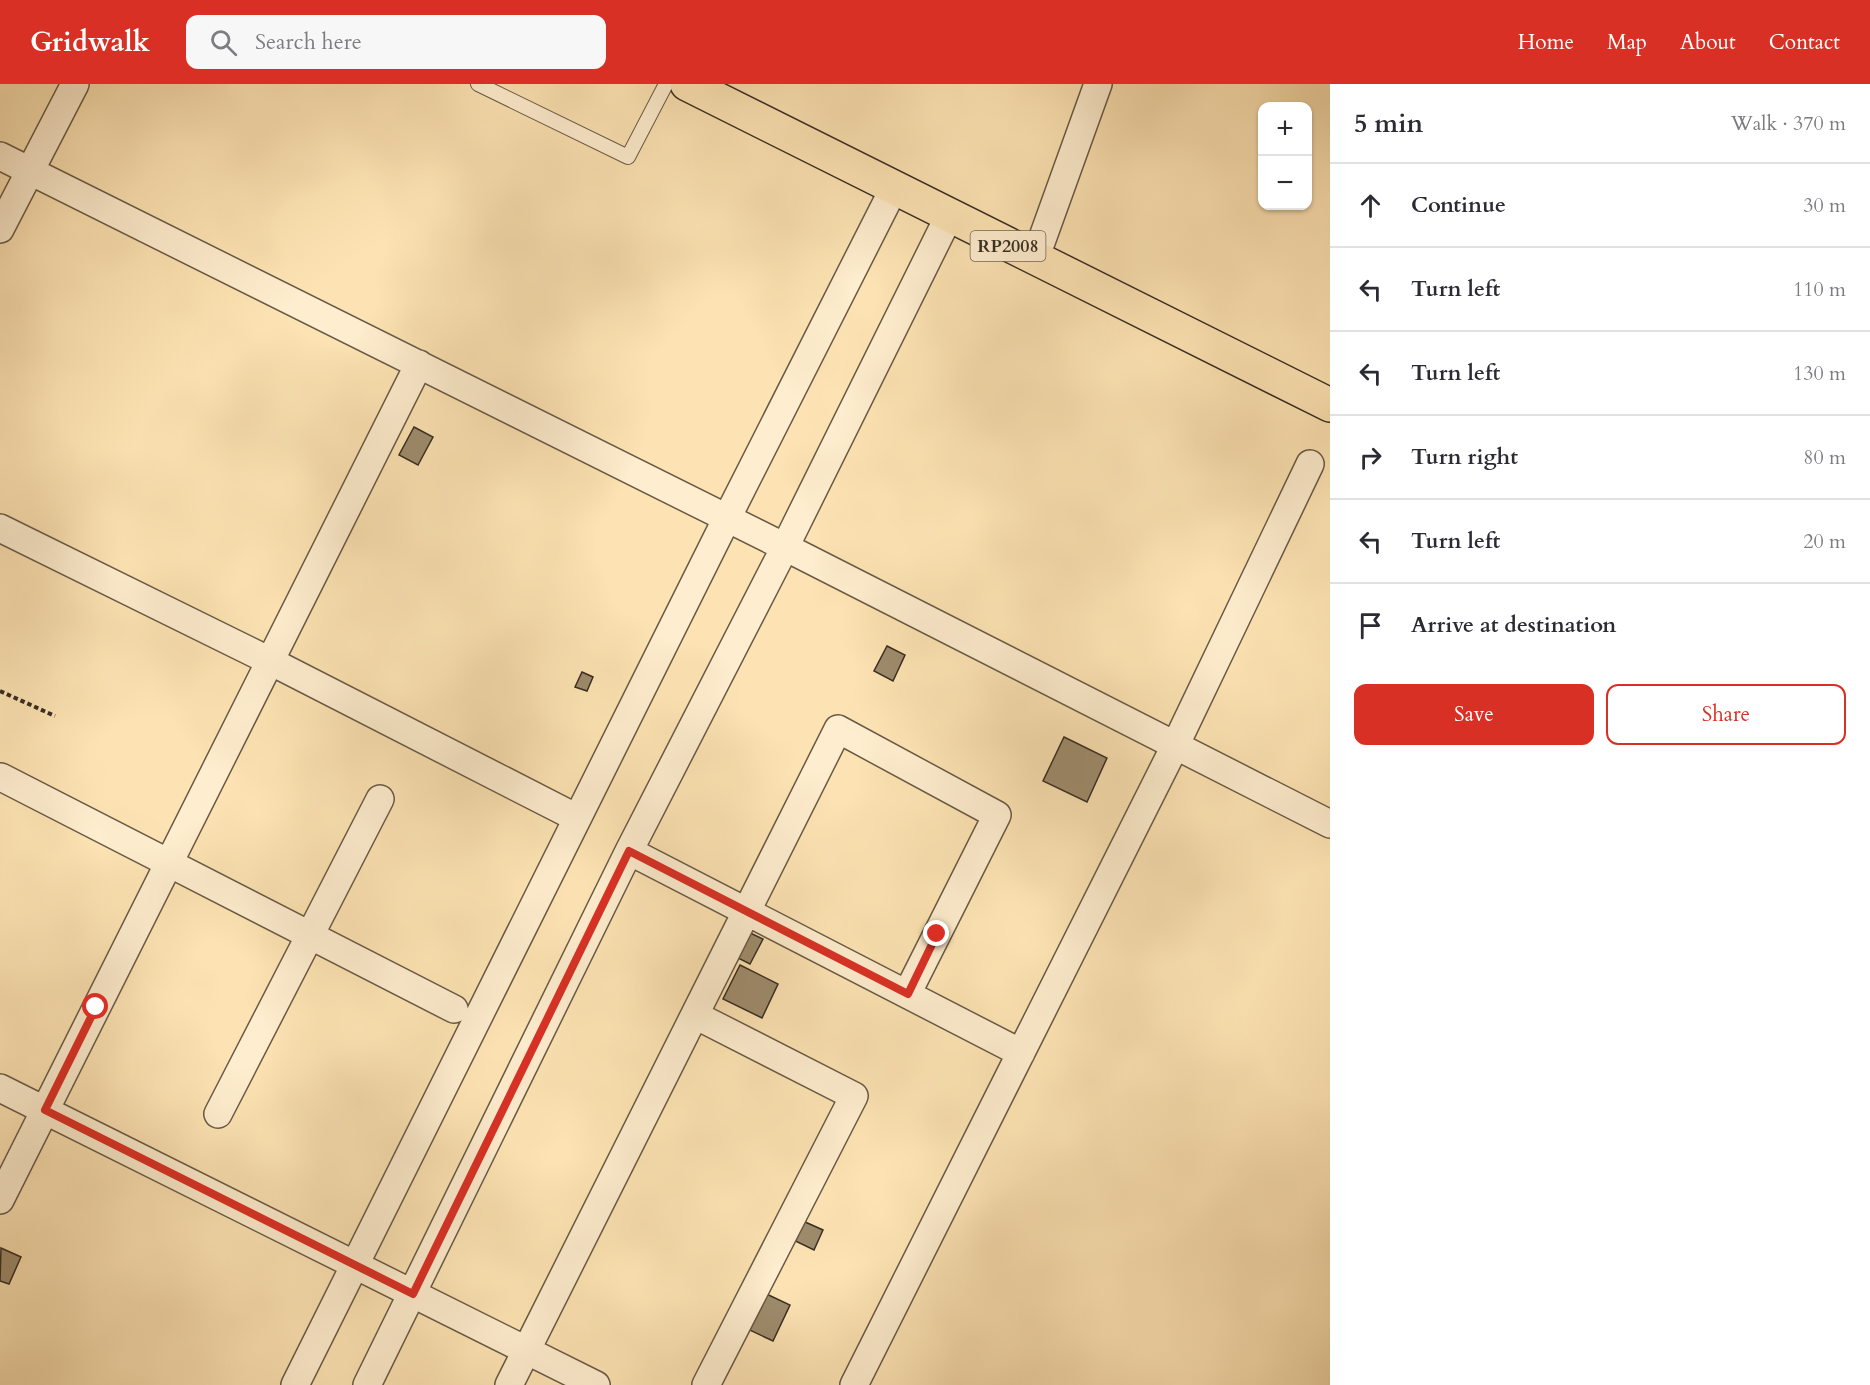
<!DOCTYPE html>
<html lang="en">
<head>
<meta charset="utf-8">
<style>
	:root { --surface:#fff; --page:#f7f7f7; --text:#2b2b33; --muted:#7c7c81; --line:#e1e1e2; --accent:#d93025 }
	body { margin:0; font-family:Cardo,serif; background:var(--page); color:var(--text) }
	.controls { position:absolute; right:18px; top:18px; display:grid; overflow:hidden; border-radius:12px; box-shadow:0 2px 4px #0004 }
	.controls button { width:54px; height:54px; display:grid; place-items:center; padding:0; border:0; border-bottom:2px solid var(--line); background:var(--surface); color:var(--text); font:30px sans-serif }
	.stop { position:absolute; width:18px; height:18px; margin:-14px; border:4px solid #d93025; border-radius:50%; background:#fff }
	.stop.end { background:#d93025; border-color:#fff; box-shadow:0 2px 6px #0008 }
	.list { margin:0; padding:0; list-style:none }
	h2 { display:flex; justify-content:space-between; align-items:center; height:78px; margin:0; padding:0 24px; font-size:26px }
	h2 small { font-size:20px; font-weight:400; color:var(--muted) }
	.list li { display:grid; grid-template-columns:39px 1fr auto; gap:18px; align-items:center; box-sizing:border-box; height:84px; padding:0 24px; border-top:2px solid var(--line) }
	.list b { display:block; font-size:22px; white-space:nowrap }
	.list em { font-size:20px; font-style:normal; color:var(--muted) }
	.actions { display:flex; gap:12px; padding:18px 24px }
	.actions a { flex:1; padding:14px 0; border:2px solid var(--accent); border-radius:12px; text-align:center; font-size:21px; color:var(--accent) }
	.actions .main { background:var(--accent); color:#fff }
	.icon { flex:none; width:33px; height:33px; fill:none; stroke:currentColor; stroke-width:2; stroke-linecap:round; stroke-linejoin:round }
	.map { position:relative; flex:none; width:1330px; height:1301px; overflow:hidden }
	header { display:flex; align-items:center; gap:36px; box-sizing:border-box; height:84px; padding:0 30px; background:var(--accent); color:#fff }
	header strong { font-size:28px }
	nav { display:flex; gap:33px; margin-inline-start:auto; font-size:21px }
	.search { width:420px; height:54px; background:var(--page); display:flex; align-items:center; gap:15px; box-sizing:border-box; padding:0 21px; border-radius:12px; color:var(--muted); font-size:22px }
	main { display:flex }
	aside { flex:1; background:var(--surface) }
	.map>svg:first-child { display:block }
</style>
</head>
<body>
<header>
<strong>Gridwalk</strong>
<div class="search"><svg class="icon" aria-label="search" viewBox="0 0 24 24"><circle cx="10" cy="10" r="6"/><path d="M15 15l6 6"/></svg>Search here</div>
<nav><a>Home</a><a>Map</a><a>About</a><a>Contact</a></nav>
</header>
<main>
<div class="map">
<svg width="1330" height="1301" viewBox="0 0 1330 1301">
	<rect width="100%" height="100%" fill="#fde3b3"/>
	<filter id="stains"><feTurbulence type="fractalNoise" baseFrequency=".00333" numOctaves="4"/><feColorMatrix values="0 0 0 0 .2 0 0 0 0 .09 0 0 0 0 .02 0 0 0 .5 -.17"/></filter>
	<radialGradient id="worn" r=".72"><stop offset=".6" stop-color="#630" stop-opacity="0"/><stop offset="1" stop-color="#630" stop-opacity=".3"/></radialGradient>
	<path fill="#9e8c6d" stroke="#372d22" stroke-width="1.5" d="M414 343 433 353 418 381 399 371Z
		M887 562 905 571 893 597 874 587Z
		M582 588 593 593 587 607 575 603Z
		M1064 653 1107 674 1087 718 1043 697Z
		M744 846 763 855 750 880 732 871Z
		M740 881 778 900 762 934 723 915Z
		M794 1133 823 1146 814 1166 785 1152Z
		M1 1164 21 1173 9 1200 0 1197Z
		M756 1205 790 1221 773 1257 739 1241Z"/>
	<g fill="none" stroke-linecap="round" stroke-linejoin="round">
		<g stroke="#685a46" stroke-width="16">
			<path id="lane" d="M478 0 628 73 666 0"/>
		</g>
		<g stroke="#685a46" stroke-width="30">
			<path id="street" d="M0 72 785 463 1330 740
				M0 145 75 0
				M1035 175 1098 0
				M0 444 270 577 577 734
				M1 693 454 925
				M629 767 1021 969
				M695 931 854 1012 706 1301
				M0 1004 596 1301
				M218 1030 380 715
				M0 1116 419 280
				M295 1301 727 434 894 104
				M367 1301 629 767 785 463 949 132
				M509 1301 838 645 997 731 907 910
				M854 1301 1175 662 1310 380"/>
		</g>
		<g stroke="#372d22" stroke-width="36">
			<path id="highway" d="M687 0 1330 321"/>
		</g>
		<path stroke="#372d22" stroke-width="4" stroke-dasharray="4.5 3" stroke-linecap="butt" d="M0 607 55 632"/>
		<use href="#lane" stroke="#feedce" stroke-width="14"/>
		<use href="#street" stroke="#feedce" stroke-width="27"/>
		<use href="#highway" stroke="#fde3b3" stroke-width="33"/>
	</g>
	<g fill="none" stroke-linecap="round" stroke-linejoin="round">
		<path stroke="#d93025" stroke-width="8" d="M96 923 45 1026 413 1210 629 767 908 910 937 850"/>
	</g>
	<g text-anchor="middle" stroke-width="5" stroke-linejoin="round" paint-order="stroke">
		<rect fill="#feedce" stroke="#736756" stroke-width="1.5" x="970.5" y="147" width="75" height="30" rx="4.5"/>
		<g font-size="18" font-weight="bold" fill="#372d22">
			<text x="1008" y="168">RP2008</text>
		</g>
	</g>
	<rect width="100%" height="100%" filter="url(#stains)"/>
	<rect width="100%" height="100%" fill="url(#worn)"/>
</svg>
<div class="controls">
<button>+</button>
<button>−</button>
</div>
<div class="stop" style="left:96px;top:923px"></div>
<div class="stop end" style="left:937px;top:850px"></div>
</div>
<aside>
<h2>5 min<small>Walk · 370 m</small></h2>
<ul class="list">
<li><svg class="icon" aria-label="ahead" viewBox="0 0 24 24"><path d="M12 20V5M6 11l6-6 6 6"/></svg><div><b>Continue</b></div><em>30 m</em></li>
<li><svg class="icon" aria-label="left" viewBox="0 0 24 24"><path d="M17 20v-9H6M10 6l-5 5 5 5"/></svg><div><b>Turn left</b></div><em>110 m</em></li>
<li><svg class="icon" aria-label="left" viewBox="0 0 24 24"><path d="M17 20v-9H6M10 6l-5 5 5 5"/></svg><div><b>Turn left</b></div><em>130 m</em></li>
<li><svg class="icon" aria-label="right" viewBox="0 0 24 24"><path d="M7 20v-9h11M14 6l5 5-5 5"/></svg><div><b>Turn right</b></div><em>80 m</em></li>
<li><svg class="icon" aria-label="left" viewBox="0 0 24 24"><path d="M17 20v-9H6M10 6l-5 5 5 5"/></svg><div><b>Turn left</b></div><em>20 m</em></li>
<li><svg class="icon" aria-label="arrive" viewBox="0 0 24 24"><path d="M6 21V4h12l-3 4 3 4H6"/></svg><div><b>Arrive at destination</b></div></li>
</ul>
<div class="actions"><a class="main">Save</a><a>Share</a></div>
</aside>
</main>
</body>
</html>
